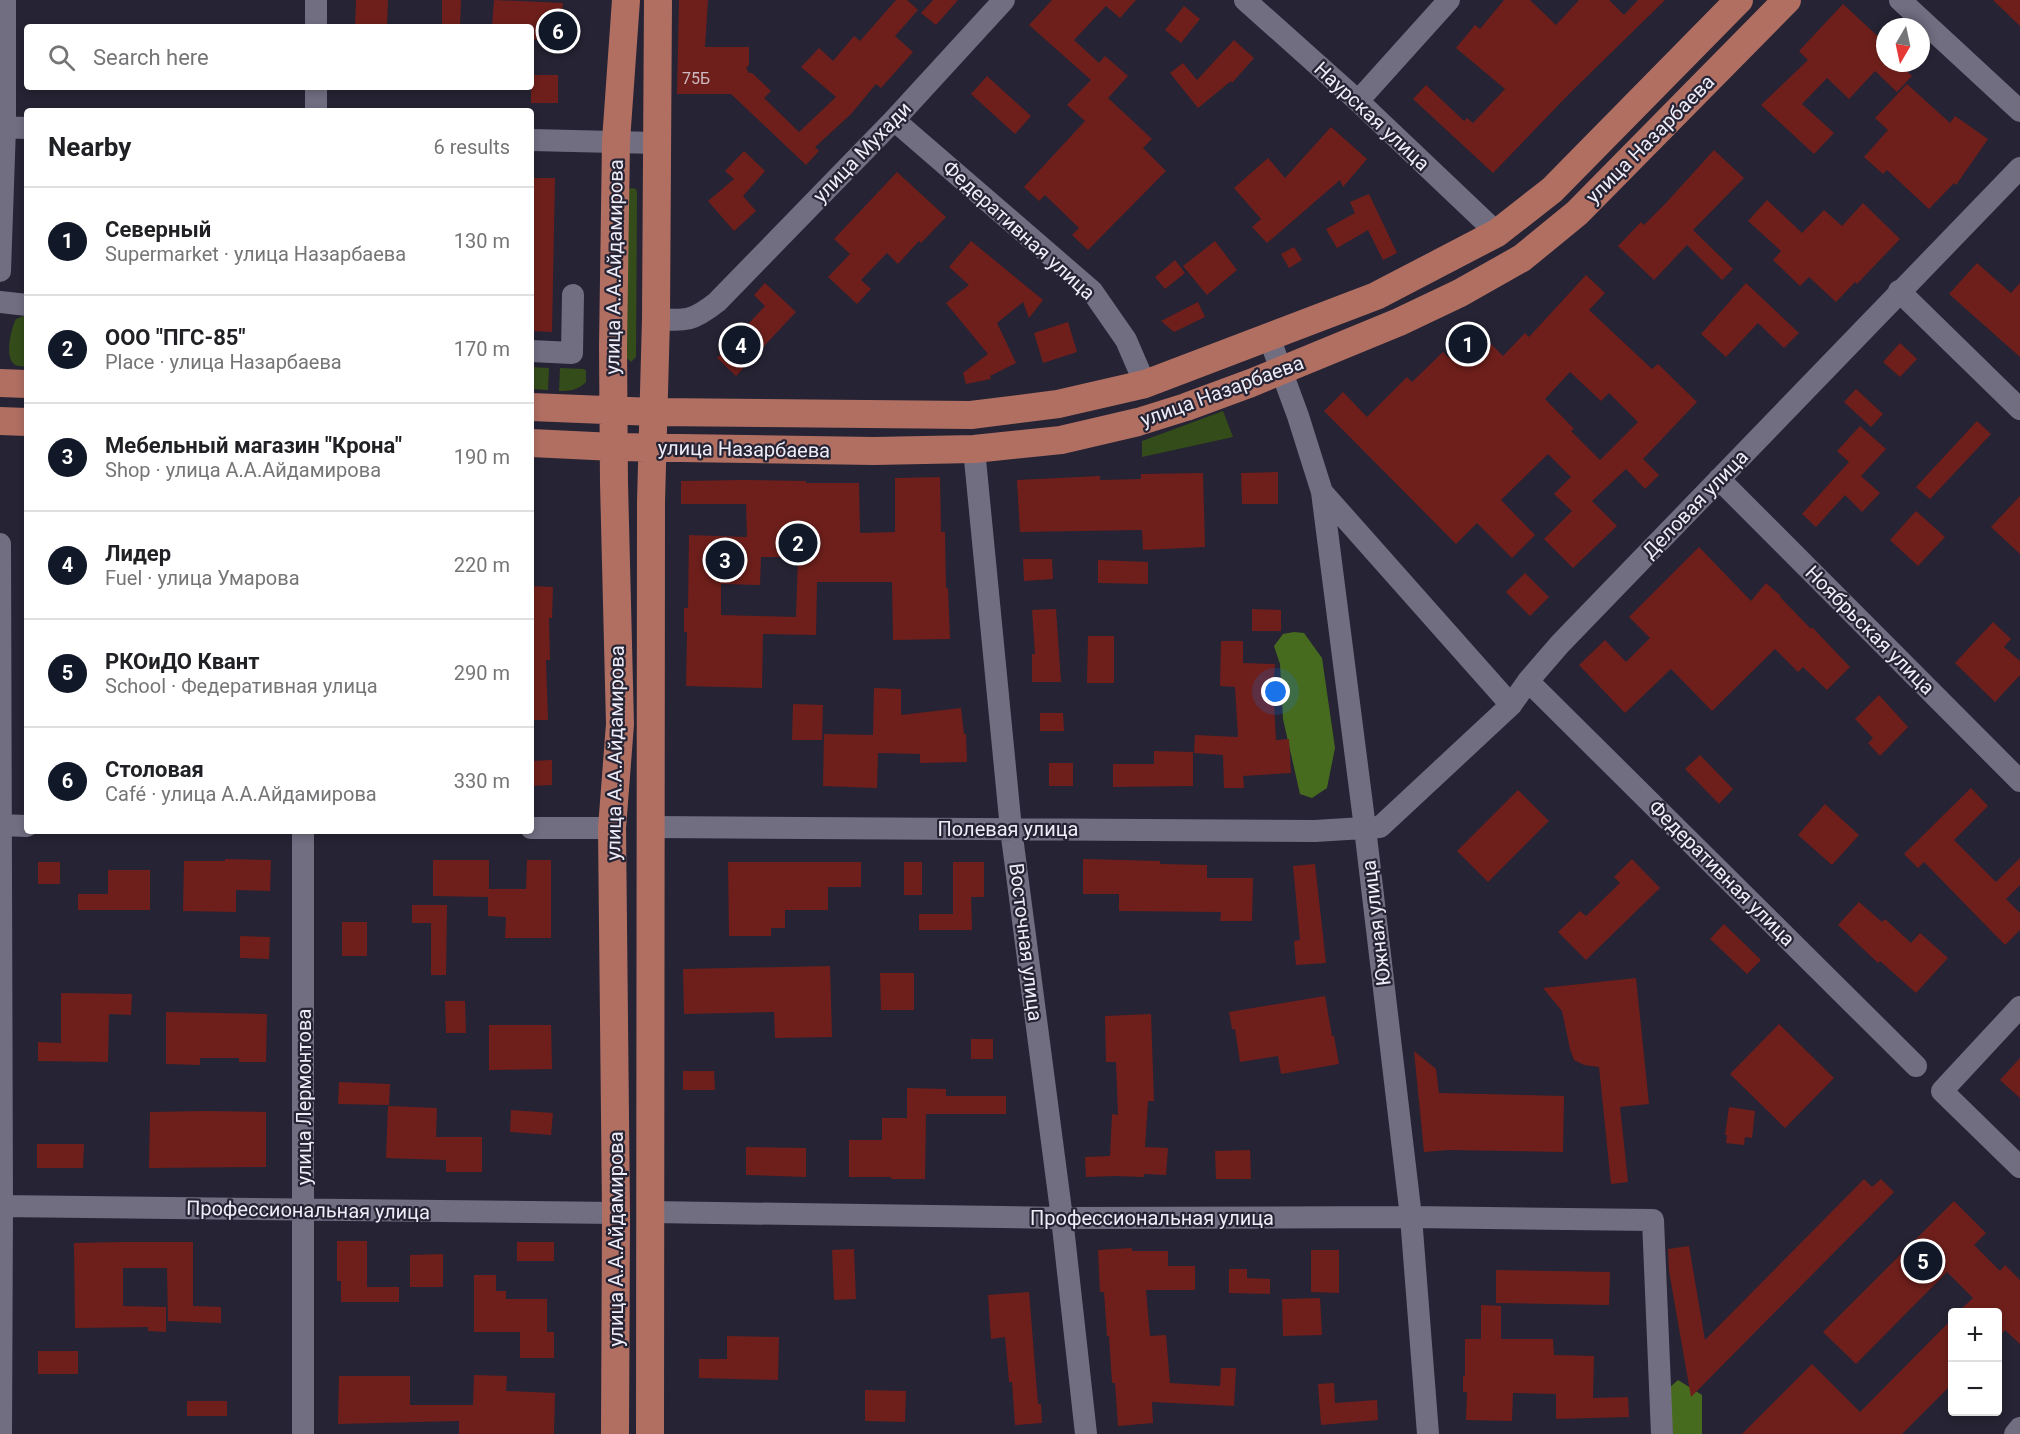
<!DOCTYPE html>
<html lang="en">
<head>
<meta charset="utf-8">
<style>
	:root { --surface:#fff; --page:#f6f6f6; --text:#202124; --muted:#757577; --line:#e0e0e0; --accent:#111827 }
	body { margin:0; font-family:Roboto,sans-serif; background:var(--page); color:var(--text) }
	.controls { position:absolute; right:18px; bottom:18px; display:grid; overflow:hidden; border-radius:6px; box-shadow:0 3px 9px #0003 }
	.controls button { width:54px; height:54px; display:grid; place-items:center; padding:0; border:0; border-bottom:2px solid var(--line); background:var(--surface); color:var(--text); font:30px sans-serif }
	.compass { position:absolute; left:1876px; top:18px; width:54px; height:54px; border-radius:50%; background:var(--surface); box-shadow:0 3px 9px #0003; rotate:189deg }
	.you { position:absolute; left:1276px; top:692px; width:21px; height:21px; margin:-15px; border:4px solid #fff; border-radius:50%; background:#1a73e8; box-shadow:0 0 0 9px #1a73e833 }
	.badge { display:grid; place-items:center; width:39px; height:39px; border-radius:50%; background:var(--accent); color:#fff; font-size:20px; font-weight:700 }
	.pin { position:absolute; translate:-50% -50%; border:3px solid #fff; box-shadow:0 2px 6px #0006 }
	.list { margin:0; padding:0; list-style:none }
	h2 { display:flex; justify-content:space-between; align-items:center; height:78px; margin:0; padding:0 24px; font-size:26px }
	h2 small { font-size:20px; font-weight:400; color:var(--muted) }
	.list li { display:grid; grid-template-columns:39px 1fr auto; gap:18px; align-items:center; box-sizing:border-box; height:108px; padding:0 24px; border-top:2px solid var(--line) }
	.list b { display:block; font-size:22px; white-space:nowrap }
	.list p { margin:0; font-size:20px; white-space:nowrap; color:var(--muted) }
	.list em { font-size:20px; font-style:normal; color:var(--muted) }
	.icon { flex:none; width:33px; height:33px; fill:none; stroke:currentColor; stroke-width:2; stroke-linecap:round; stroke-linejoin:round }
	.map { position:relative; flex:none; width:2020px; height:1434px; overflow:hidden }
	.search { position:absolute; background:var(--surface); box-shadow:0 3px 9px #0003; left:24px; top:24px; width:510px; height:66px; display:flex; align-items:center; gap:15px; box-sizing:border-box; padding:0 21px; border-radius:6px; color:var(--muted); font-size:22px }
	.panel { position:absolute; background:var(--surface); box-shadow:0 3px 9px #0003; left:24px; top:108px; width:510px; height:726px; border-radius:6px }
	.map>svg:first-child { display:block }
</style>
</head>
<body>
<div class="map">
<svg width="2020" height="1434" viewBox="0 0 2020 1434">
	<rect width="100%" height="100%" fill="#262334"/>
	<path fill="#344c1a" d="M632 188 636 189 637 193 636 357 631 362 626 357 629 189Z
		M24 316H27V367C22 366 16 367 13 363 5 355 11 328 16 319Z
		M531 367 549 368 548 390 531 389Z
		M560 368 584 369 586 371V382C578 390 571 391 559 391Z
		M1223 411 1233 437 1142 457V441Z"/>
	<path fill="#476b1e" d="M1294 632 1304 633 1322 658 1335 748 1327 788 1312 798 1300 794 1283 719 1280 664 1274 646 1283 634Z
		M1678 1380 1702 1395V1434H1673L1669 1388Z"/>
	<path fill="#6e1f1b" fill-rule="evenodd" d="M356 0H388L387 27H355Z
		M442 0H461L460 27H442Z
		M494 0 563 3 559 41 531 39V27H492Z
		M679 0H708L705 47H749V65L746 68 749 73H752L771 91 764 98 799 132 836 97 801 67 819 48 833 61 854 36 860 41 896 0H907L918 10 895 36 913 52 881 88 876 84 851 114 815 147 819 151 806 165 731 94H677Z
		M933 0H958L936 25 921 13Z
		M1052 0H1136L1120 18 1106 6 1074 40 1099 63 1105 56 1128 76 1108 98 1152 139 1143 148 1166 171 1088 250 1072 235 1079 228 1045 195 1039 201 1024 187 1085 121 1067 105 1091 80 1029 25Z
		M1504 0H1530L1556 25 1579 0H1609L1624 15 1638 0H1665L1569 94 1493 173 1413 99 1426 85 1464 121 1467 118 1473 123 1505 89 1456 48 1475 25 1480 29Z
		M1993 0H2020V26Z
		M1843 4 1885 43V63H1898L1912 76 1897 92 1875 71 1849 99 1827 78 1802 104 1834 133 1814 154 1761 105 1808 60 1799 51Z
		M1184 6 1200 19 1181 43 1165 30Z
		M1234 40 1254 58 1232 83 1231 81 1198 108 1170 73 1183 63 1197 80Z
		M531 75H558V103H531Z
		M987 76 1031 116 1015 134 971 94Z
		M1907 84 1950 123 1955 116 1988 139 1956 185 1954 183 1929 209 1887 170 1883 174 1864 157 1888 130 1875 118Z
		M1331 127 1367 159 1343 187 1340 180 1267 243 1252 227 1261 219 1234 188 1268 158 1285 178Z
		M1714 150 1744 178 1693 230 1733 269 1722 280 1687 245 1654 280 1618 246 1641 222 1644 225 1666 203Z
		M744 151 765 171 743 196 756 211 734 231 708 201 734 179 725 171Z
		M897 172 946 217 921 243 919 241 898 264 887 253 861 280 871 289 857 304 828 277 850 254 834 239Z
		M533 178H555L552 332 531 331V201H533Z
		M1369 194 1397 253 1383 260 1368 230 1337 248 1326 229 1355 213 1350 202Z
		M1767 200 1802 233 1824 210 1842 226 1863 203 1900 239 1857 284 1855 282 1836 302 1809 277 1800 286 1773 260 1781 251 1748 221Z
		M971 241 1043 300 1029 318 1023 302 997 323 1016 363 990 376 991 379 966 384 963 373 988 354 946 303 969 285 949 267Z
		M1215 241 1237 270 1207 295 1183 266Z
		M1294 247 1302 260 1289 268 1281 254Z
		M1175 260 1185 273 1165 289 1155 277Z
		M1977 263 2011 293 2020 283V357L1949 294Z
		M1586 275 1605 293 1589 310 1652 369 1658 364 1697 402 1643 459 1659 475 1645 489 1626 469 1592 501 1617 526 1573 568 1544 539 1572 511 1554 494 1571 477 1548 454 1501 500 1535 535 1512 558 1477 523 1456 544 1324 411 1343 392 1367 417 1407 377 1412 382 1443 352 1449 358 1477 330 1503 356 1525 333 1529 337ZM1570 372 1601 401 1609 393 1638 422 1600 460 1571 431 1574 429 1545 399Z
		M765 283 796 312 736 376 717 358 765 306 754 295Z
		M1746 283 1799 333 1784 348 1758 323 1726 357 1701 334Z
		M1198 302 1205 317 1174 332 1161 321Z
		M1068 322 1077 352 1043 363 1034 333Z
		M1900 343 1917 359 1900 377 1883 362Z
		M1856 389 1883 414 1871 427 1844 402Z
		M1977 421 1991 434 1930 499 1916 487Z
		M1860 426 1886 449 1861 476 1880 493 1862 512 1845 495 1816 527 1802 514 1849 462 1837 451Z
		M1278 472V504H1242L1241 473Z
		M1203 473 1205 547 1143 550 1142 530 1020 532 1017 480 1100 476V480L1141 479V474Z
		M940 477 941 532H945L946 588H948L950 639 893 640 892 582H817L816 635 763 634 762 688 686 686 687 632H684V608H688L689 535 747 537 746 504H681V481L744 480 806 481V483H859L860 533 895 532V478ZM761 557H798L796 617 721 615V584L760 585Z
		M2020 496V554L1991 527Z
		M1916 511 1945 537 1918 566 1890 540Z
		M1699 547 1751 601 1766 583 1781 596 1780 597 1811 629 1812 627 1850 667 1827 690 1803 667 1798 672 1775 649 1712 711 1671 669 1625 713 1579 665 1605 640 1626 662 1650 638 1629 617Z
		M1023 559H1052L1053 579 1024 581Z
		M1098 560 1148 562V584L1098 583Z
		M1525 573 1549 597 1530 616 1506 592Z
		M531 586 553 587 552 618H549L550 660H546L548 720H531Z
		M1056 609 1061 682H1032V654H1035L1032 610Z
		M1252 609 1281 610V631H1252Z
		M1993 622 2011 639 2004 647 2020 661V675L1995 702 1955 663Z
		M1088 636H1114V683H1087Z
		M1221 641H1243V663L1275 664 1273 687 1276 740 1289 739 1291 773 1243 776 1244 788H1224L1223 755 1194 753 1195 735 1238 737 1235 687 1220 686Z
		M874 688 901 689V715L961 708 964 734H966L967 762 920 763V754L878 753 877 788 823 786 824 734 873 735Z
		M1879 695 1908 727 1880 756 1868 743 1873 738 1855 719Z
		M793 704 823 705 822 740H792Z
		M1040 713H1063L1064 731H1040Z
		M1154 751 1193 752V786L1113 787V764H1154Z
		M1700 755 1733 789 1719 804 1685 769Z
		M552 760V785L531 786V761Z
		M1049 763H1073V786H1049Z
		M1971 788 1988 806 1954 840 1996 882 2020 858V885L2006 899 2020 913V930L2005 945 1924 862 1918 868 1904 854Z
		M1518 790 1549 821 1488 882 1457 851Z
		M1825 804 1859 835 1832 865 1798 835Z
		M225 859 271 860 270 891 236 890V912L183 911 184 861H225Z
		M1083 859 1160 861V864L1207 865V878H1253L1252 921H1220L1221 912 1119 911V894H1083Z
		M1632 859 1660 888 1586 960 1558 932 1580 911 1586 916 1620 883 1614 877Z
		M433 860H489V889H526L527 860H551V938H505L506 917 488 916V897L433 896Z
		M38 862H60V884H38Z
		M728 862H861V887H828V910H785V928H771V936H729Z
		M904 862H922V895H904Z
		M953 862H984V897H971L972 930H919V914H953Z
		M1315 864 1326 963 1296 965 1294 941 1300 940 1293 866Z
		M108 870H150V910H78V894H108Z
		M1859 902 1882 922 1885 919 1911 943 1920 933 1948 958 1916 993 1880 961 1878 963 1838 925Z
		M412 905H447L446 975H431V923H412Z
		M342 922H367V956H342Z
		M1724 924 1761 960 1747 974 1710 939Z
		M240 936 270 937 269 959 240 958Z
		M830 966 832 1037 775 1038 774 1012 684 1014 683 969Z
		M880 973H914V1010H881Z
		M1636 978 1649 1104 1620 1107 1628 1182 1611 1184 1599 1067 1584 1065 1574 1060 1570 1049 1562 1011 1543 988Z
		M61 993 132 994 131 1015 109 1014 108 1062 38 1061V1042L61 1043Z
		M1325 996 1332 1036H1334L1339 1064 1281 1074 1278 1056 1240 1062 1235 1029H1232L1229 1012Z
		M445 1001H465L466 1033H446Z
		M166 1012 267 1014 266 1062H239V1058H200V1065L166 1064Z
		M1151 1014 1154 1101H1148L1145 1147 1168 1148 1166 1175 1144 1174V1177L1115 1176 1086 1177 1085 1157 1110 1156 1112 1114 1118 1115 1116 1062H1106L1105 1016Z
		M1779 1024 1834 1078 1785 1128 1730 1074Z
		M489 1025H551L552 1069 489 1070Z
		M971 1039H993V1059H971Z
		M1414 1051 1436 1069 1439 1093 1564 1096 1563 1152 1448 1150 1424 1152Z
		M2020 1058V1098L2000 1080Z
		M683 1071H714L715 1090H683Z
		M339 1082 390 1084 389 1105 338 1104Z
		M907 1088 946 1089V1096H1006V1114H926L925 1179H891V1177H849V1140H882V1118H907Z
		M388 1106 437 1108 436 1137H482V1172H446V1160L386 1158Z
		M1729 1107 1755 1111 1752 1138 1745 1137 1744 1145 1726 1143 1727 1135H1725Z
		M511 1110 553 1113 551 1135 510 1132Z
		M206 1111 266 1112V1167L149 1168 150 1112Z
		M37 1144H84L83 1168H37Z
		M746 1147 806 1148V1177L746 1175Z
		M1250 1150 1251 1179H1216L1215 1151Z
		M1864 1179 1872 1187 1881 1179 1894 1192 1691 1397 1669 1271 1668 1249 1689 1246 1705 1340Z
		M1954 1201 1986 1233 1974 1245 2000 1271 2005 1265 2020 1280V1344L2005 1330 1998 1338V1312H1958L1973 1298 1947 1272 1856 1364 1823 1332Z
		M337 1241H367V1287H399V1302H341V1281H337Z
		M122 1242H193V1306L221 1307V1323L168 1321 167 1268H123V1306L166 1307V1332L148 1331V1327L75 1328 74 1243Z
		M517 1242H554V1261H517Z
		M1132 1248V1251H1168V1266H1195V1290H1146L1150 1336 1166 1335 1170 1383 1220 1386 1221 1368H1236L1234 1406 1152 1402 1153 1423 1118 1426 1115 1383H1112L1109 1336H1107L1104 1292H1100L1098 1250Z
		M854 1249 856 1299 834 1300 832 1250Z
		M1311 1250H1339V1293L1311 1292Z
		M443 1254V1287H410V1255Z
		M1229 1269H1247V1278L1270 1279V1294L1229 1293Z
		M1496 1270 1610 1272 1609 1305 1496 1303Z
		M474 1275H496V1291H506V1299H547V1332H554V1358H520V1332H474Z
		M1029 1292 1038 1404H1041L1042 1423 1015 1425 1012 1382H1009L1005 1337 991 1339 988 1295Z
		M1320 1298 1322 1335 1283 1336 1282 1299Z
		M1481 1305 1501 1306V1339H1553L1554 1355 1594 1356 1593 1398 1628 1397 1629 1417 1556 1419V1394L1513 1393 1512 1421 1466 1420 1467 1392H1463V1376H1465V1339H1481Z
		M1953 1318V1383L1902 1434H1742L1812 1364 1860 1412Z
		M727 1336 779 1337 778 1380 699 1378V1359H727Z
		M38 1351H78V1374H38Z
		M474 1375 507 1376 506 1391 555 1393 554 1434H459V1421L338 1424 339 1376H410V1405H473Z
		M1334 1383 1335 1403 1377 1400 1378 1420 1321 1425 1318 1384Z
		M865 1390 906 1391 905 1422 865 1421Z
		M187 1401H227V1416H187Z"/>
	<g fill="none" stroke-linecap="round" stroke-linejoin="round">
		<path stroke="#716e82" stroke-width="22" d="M1245 0 1358 101 1497 233
			M1900 0 2020 111
			M316 27V0
			M1358 101 1449 0
			M316 111V87
			M894 120 1092 291 1126 340 1145 384
			M0 127 27 128
			M531 140 656 143
			M0 271 5 127V0
			M1899 291 2020 409
			M0 302 27 305
			M656 319C687 321 693 321 717 302L894 120 1004 0
			M1269 337 1298 416 1322 492 1365 828 1411 1217 1428 1434
			M531 351 572 353 573 295
			M974 449 1011 829 1062 1218 1086 1434
			M1719 479 2020 781
			M1322 492 1511 705
			M0 544 2 1207 1 1434
			M1528 681 1916 1066
			M0 825 27 826
			M652 827 1315 831 1380 827 1511 705 1528 681 1560 644 2020 168
			M531 828H612
			M303 831V1434
			M2020 1007 1942 1091 2020 1167
			M0 1206 616 1213
			M651 1212 1062 1218 1411 1217 1653 1220 1662 1434
			M2015 1434 2020 1428"/>
		<path stroke="#b16f62" stroke-width="28" d="M0 383 27 384
			M531 407 654 412 971 415 1058 404 1145 384 1376 296 1497 233 1552 190 1739 0
			M0 421 27 422
			M531 443 614 447 874 451 974 449 1061 440 1138 422 1186 407 1251 383 1399 322 1460 293 1522 258 1577 213 1787 0
			M615 1434 616 1213 612 828 620 724 614 483 613 347 616 141 626 0
			M650 1434 651 502 656 319 658 0"/>
	</g>
	<g text-anchor="middle" stroke-width="4.5" stroke-linejoin="round" paint-order="stroke">
		<g font-size="16" fill="#cdb9c0">
			<text x="696" y="84">75Б</text>
		</g>
		<g font-size="20" fill="#edecf7" stroke="#262334">
			<text transform="translate(1372 116) rotate(43)" y="7">Наурская улица</text>
			<text transform="translate(1650 139) rotate(-45)" y="7">улица Назарбаева</text>
			<text transform="translate(862 152) rotate(-46)" y="7">улица Мухади</text>
			<text transform="translate(1019 230) rotate(42)" y="7">Федеративная улица</text>
			<text transform="translate(614 267) rotate(-89)" y="7">улица А.А.Айдамирова</text>
			<text transform="translate(1222 391) rotate(-20)" y="7">улица Назарбаева</text>
			<text transform="translate(744 449) rotate(1)" y="7">улица Назарбаева</text>
			<text transform="translate(1695 504) rotate(-46)" y="7">Деловая улица</text>
			<text transform="translate(1870 630) rotate(45)" y="7">Ноябрьская улица</text>
			<text transform="translate(615 753) rotate(-89)" y="7">улица А.А.Айдамирова</text>
			<text x="1008" y="836">Полевая улица</text>
			<text transform="translate(1722 873) rotate(45)" y="7">Федеративная улица</text>
			<text transform="translate(1376 923) rotate(-97)" y="7">Южная улица</text>
			<text transform="translate(1026 942) rotate(83)" y="7">Восточная улица</text>
			<text transform="translate(304 1097) rotate(-90)" y="7">улица Лермонтова</text>
			<text transform="translate(308 1210) rotate(1)" y="7">Профессиональная улица</text>
			<text x="1152" y="1225">Профессиональная улица</text>
			<text transform="translate(616 1239) rotate(-90)" y="7">улица А.А.Айдамирова</text>
		</g>
	</g>
</svg>
<div class="controls">
<button>+</button>
<button>−</button>
</div>
<svg class="compass" viewBox="-18 -18 36 36"><path d="M0-13l5 13h-10z" fill="#e53935"/><path d="M0 13l5-13h-10z" fill="#757577"/></svg>
<div class="you"></div>
<div class="pin badge" style="left:1468px;top:344px">1</div>
<div class="pin badge" style="left:798px;top:543px">2</div>
<div class="pin badge" style="left:725px;top:560px">3</div>
<div class="pin badge" style="left:741px;top:345px">4</div>
<div class="pin badge" style="left:1923px;top:1261px">5</div>
<div class="pin badge" style="left:558px;top:31px">6</div>
<div class="search"><svg class="icon" aria-label="search" viewBox="0 0 24 24"><circle cx="10" cy="10" r="6"/><path d="M15 15l6 6"/></svg>Search here</div>
<section class="panel">
<h2>Nearby<small>6 results</small></h2>
<ul class="list">
<li><span class="badge">1</span><div><b>Северный</b><p>Supermarket · улица Назарбаева</p></div><em>130 m</em></li>
<li><span class="badge">2</span><div><b>ООО &quot;ПГС-85&quot;</b><p>Place · улица Назарбаева</p></div><em>170 m</em></li>
<li><span class="badge">3</span><div><b>Мебельный магазин &quot;Крона&quot;</b><p>Shop · улица А.А.Айдамирова</p></div><em>190 m</em></li>
<li><span class="badge">4</span><div><b>Лидер</b><p>Fuel · улица Умарова</p></div><em>220 m</em></li>
<li><span class="badge">5</span><div><b>РКОиДО Квант</b><p>School · Федеративная улица</p></div><em>290 m</em></li>
<li><span class="badge">6</span><div><b>Столовая</b><p>Café · улица А.А.Айдамирова</p></div><em>330 m</em></li>
</ul>
</section>
</div>
</body>
</html>
